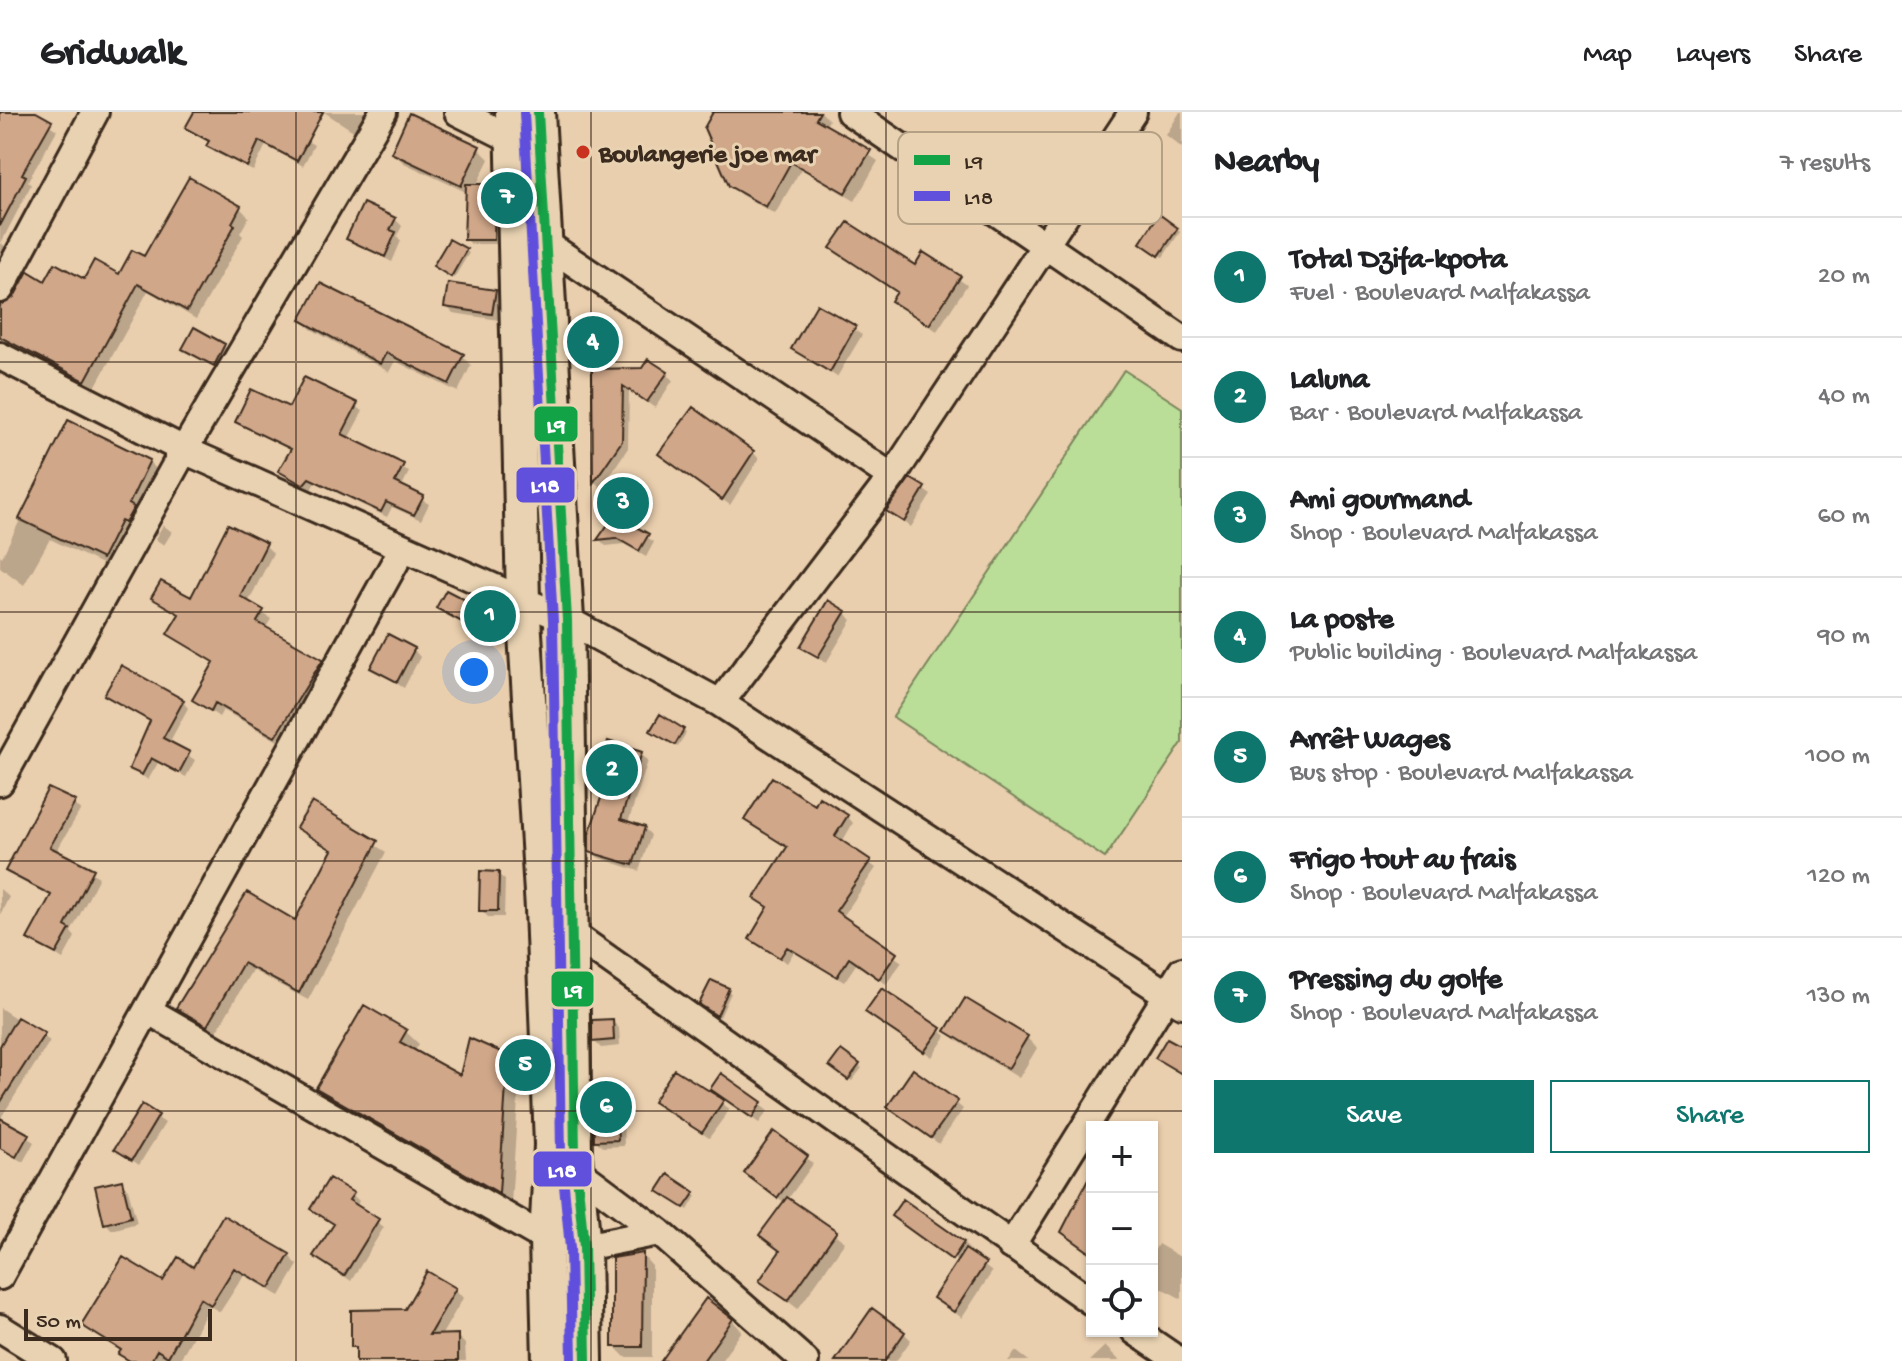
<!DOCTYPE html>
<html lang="en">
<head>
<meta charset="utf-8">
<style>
	:root { --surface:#fff; --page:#f2f2f2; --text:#202124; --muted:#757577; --line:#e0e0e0; --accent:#0f766e }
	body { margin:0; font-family:"Gochi Hand",sans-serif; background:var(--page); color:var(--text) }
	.controls { position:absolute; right:24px; bottom:24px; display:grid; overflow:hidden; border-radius:0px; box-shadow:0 2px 6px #0004 }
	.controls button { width:72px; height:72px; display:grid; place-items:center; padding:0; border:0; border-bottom:2px solid var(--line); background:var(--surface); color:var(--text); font:40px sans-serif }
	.scale { position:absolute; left:24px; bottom:20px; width:188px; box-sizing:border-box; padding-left:8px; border:4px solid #3b2a1e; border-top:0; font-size:22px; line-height:28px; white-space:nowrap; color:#3b2a1e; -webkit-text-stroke:6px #e8d2b1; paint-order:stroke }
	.you { position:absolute; left:474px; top:560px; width:28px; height:28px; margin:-20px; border:6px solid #fff; border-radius:50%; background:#1a73e8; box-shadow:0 0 0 12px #1a73e833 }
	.badge { display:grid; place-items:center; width:52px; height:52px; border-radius:50%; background:var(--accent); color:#fff; font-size:26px; font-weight:700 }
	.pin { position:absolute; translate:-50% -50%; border:4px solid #fff; box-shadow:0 2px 8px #0006 }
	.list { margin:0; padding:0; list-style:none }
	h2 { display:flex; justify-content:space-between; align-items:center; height:104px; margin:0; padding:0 32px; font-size:34px }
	h2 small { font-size:26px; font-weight:400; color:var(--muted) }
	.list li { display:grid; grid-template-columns:52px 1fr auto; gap:24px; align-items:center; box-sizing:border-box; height:120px; padding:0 32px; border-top:2px solid var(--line) }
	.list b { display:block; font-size:30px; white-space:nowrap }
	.list p { margin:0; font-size:26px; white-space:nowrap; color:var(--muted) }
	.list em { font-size:26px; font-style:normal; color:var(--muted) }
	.actions { display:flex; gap:16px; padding:24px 32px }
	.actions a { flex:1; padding:18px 0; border:2px solid var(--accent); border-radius:0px; text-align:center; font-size:28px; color:var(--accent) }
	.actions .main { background:var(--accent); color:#fff }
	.icon { flex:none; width:44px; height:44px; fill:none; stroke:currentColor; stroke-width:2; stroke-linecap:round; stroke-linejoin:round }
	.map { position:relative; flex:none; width:1182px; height:1249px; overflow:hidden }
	header { display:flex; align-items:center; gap:48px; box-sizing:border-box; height:112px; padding:0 40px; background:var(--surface); border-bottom:2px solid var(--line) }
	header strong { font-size:38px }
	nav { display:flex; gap:44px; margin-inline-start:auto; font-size:28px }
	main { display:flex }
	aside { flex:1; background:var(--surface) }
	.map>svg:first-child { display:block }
</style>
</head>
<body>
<header>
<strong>Gridwalk</strong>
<nav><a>Map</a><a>Layers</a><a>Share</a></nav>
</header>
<main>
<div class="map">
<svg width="1182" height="1249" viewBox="0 0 1182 1249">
	<rect width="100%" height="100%" fill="#eacfae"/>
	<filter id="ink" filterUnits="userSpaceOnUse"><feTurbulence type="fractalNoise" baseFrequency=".0125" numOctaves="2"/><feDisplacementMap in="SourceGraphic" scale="16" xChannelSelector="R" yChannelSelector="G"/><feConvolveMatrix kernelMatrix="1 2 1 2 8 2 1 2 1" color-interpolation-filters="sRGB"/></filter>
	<g filter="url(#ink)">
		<path fill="#bade98" stroke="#7a845b" stroke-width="2" d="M1124 258 1182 296V631L1105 746 893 605Z"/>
		<path fill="#0003" d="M0 0H29L57 18 28 69 31 73 1 131 12 140 0 162Z
			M197 0H260L314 33 303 54 266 33 253 59 214 40 210 31 188 16Z
			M324 0H371L358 22Z
			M716 0H821L829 8 826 14 878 49 855 89 801 57 775 102 741 83 731 73Z
			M1180 0H1182V36L1166 23Z
			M478 36 489 47 476 74H494L499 79V132H471L466 127 468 81 404 51 393 41Z
			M240 96 249 105 240 121 243 124 196 207 148 179 94 277 0 224V216L46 172 120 164 145 147Z
			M395 107 402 114 397 124 401 129 392 150 348 127Z
			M1177 117 1180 120 1163 145 1146 133Z
			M833 136 915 156 924 143 967 173 937 219 901 195 894 188 898 182Z
			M466 139 469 141 454 166 438 157Z
			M495 180 502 187 499 208 453 201 446 194Z
			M818 194 862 223 837 265 794 237Z
			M302 208 462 244 471 253 458 280 395 249 389 260 311 217Z
			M224 234 231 241 221 259 185 236Z
			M594 259 666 262 673 268 655 296 629 278 628 336 601 376 595 370Z
			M305 268 363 299 348 327 409 360 401 376 429 392 421 408 392 395 387 405 315 370 311 378 281 359 292 339 237 309 290 298Z
			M68 310 149 350 163 363 116 459 50 427 24 473 0 455V443L2 445Z
			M753 340 759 347 730 393 667 348Z
			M911 369 931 383 911 415 889 399Z
			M626 390 632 396 633 415 654 430 646 445 624 432 606 434 600 428Z
			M163 413 172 420 164 433 155 427Z
			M265 433 273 441 248 491 271 507 265 517 329 556 283 632 223 598 219 605 195 588 215 552 169 522 180 504 154 486 192 488Z
			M438 496 479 497 486 504 478 520Z
			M845 501 852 508 826 551 803 535Z
			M414 538 420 545 404 576 372 556Z
			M107 582 183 590 188 596 169 631 195 648 186 665 158 651 148 668 131 656 152 610Z
			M683 618 686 621 678 635 655 621Z
			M610 632 641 642 648 649 628 711 644 716 651 723 639 759 599 746 591 739 604 681 596 673Z
			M49 679 81 697 56 740 99 765 71 820 75 825 63 847 30 826 52 785 8 758Z
			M312 693 386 740 308 888 252 858 216 921 178 896 296 810 333 740 298 716Z
			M816 695 847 704 853 711 842 730 876 756 842 806 902 850 886 872 857 851 844 870 794 840 787 851 751 827 770 797 757 786 788 736 747 708Z
			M498 762 505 768 504 805H488L481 798Z
			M0 777 9 785 0 803Z
			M712 870 731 881 720 905 705 895Z
			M0 896 50 929 0 1007Z
			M365 896 406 920 419 932 414 940 461 966 507 945 520 958 511 1092 331 989 318 976Z
			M868 900 939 917 946 924 932 945Z
			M612 909 619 916 620 934 601 936 594 929Z
			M947 919 1027 926 1037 936 1019 966 958 929Z
			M842 941 862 956 852 969 835 956Z
			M674 960 730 997 709 1026 656 990Z
			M722 964 768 999 759 1011 720 983Z
			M615 974 622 981 624 1034 603 1035 596 1029Z
			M956 991 963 997 939 1032 889 995Z
			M142 995 165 1011 139 1053 117 1037Z
			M0 1008 34 1030 23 1050 0 1037Z
			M806 1045 813 1052 788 1087 845 1130 798 1197 762 1169 782 1140 785 1091 746 1061Z
			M121 1070 128 1077 137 1111 112 1118 106 1111Z
			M663 1081H694L696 1084 688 1098Z
			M353 1083 359 1089 356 1095 384 1115 351 1169 316 1144 335 1114 312 1097Z
			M898 1107 963 1131 970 1138 968 1141 992 1160 962 1206 935 1186 961 1152Z
			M1158 1132 1182 1146V1187L1152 1171V1143Z
			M642 1143 652 1154V1245H625L614 1234Z
			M289 1144 298 1153 280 1184 244 1163 220 1200 210 1194 179 1249 167 1246 128 1249 122 1240 84 1213 194 1158Z
			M455 1177 463 1186 441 1224H457L465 1232 466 1249H357L353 1200 406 1199Z
			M732 1208 742 1219 721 1249H663Z
			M904 1221 911 1228 896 1249H843Z
			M1105 1234 1120 1249H1089Z
			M1016 1239 1029 1249H1008Z"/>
		<path fill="#d0a789" stroke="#3b2a1e" stroke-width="2" d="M0 0H36L52 9 22 62 26 64 0 114Z
			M194 0H323L297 49 259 29 247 55 206 34 209 29 185 16Z
			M713 0H820L816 7 871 38 845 81 791 50 766 95 729 74 704 16Z
			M409 1 480 34 461 74 391 41Z
			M189 65 241 94 232 111 235 113 187 199 138 172 85 269 0 225V193L14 185 28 159 45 169 55 151 84 167 94 148 119 162 132 138 144 144Z
			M466 72H495L494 128H464Z
			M363 91 396 106 390 118 396 120 385 145 346 127Z
			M1159 102 1178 116 1159 144 1140 131Z
			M848 110 915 153 923 140 961 164 929 213 891 189 897 180 830 136Z
			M449 127 467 137 451 165 433 154Z
			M320 171 464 242 449 272 386 241 380 252 300 208Z
			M448 171 496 178 492 202 444 195Z
			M817 192 856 214 830 260 791 237Z
			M194 215 225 232 214 254 182 237Z
			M648 247 668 260 647 290 623 274 622 329 593 371 592 257 642 256Z
			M304 265 358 291 342 322 404 352 395 370 424 384 414 403 386 390 381 400 309 366 303 373 278 359 291 337 235 310 251 277 289 295Z
			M693 295 754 339 722 388 658 342Z
			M68 308 150 348 129 392 134 395 125 411 121 409 102 447 19 407Z
			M910 366 925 375 904 410 886 399Z
			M626 387 627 410 649 422 639 439 616 426 597 428Z
			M228 412 267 431 240 484 264 498 257 510 323 547 275 625 215 591 211 599 192 588 214 550 167 522 179 502 151 486 161 469 191 485Z
			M446 478 481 496 471 515 436 496Z
			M828 488 846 499 818 545 800 535Z
			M388 522 415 536 397 570 370 556Z
			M121 553 184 588 163 626 190 640 179 661 151 646 142 663 129 657 150 609 104 583Z
			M660 602 684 617 675 633 650 619Z
			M608 629 642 640 621 707 645 715 633 753 589 740V722L604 677 594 674Z
			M772 665 815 693 819 685 848 703 835 724 871 748 836 799 897 841 879 867 849 846 837 865 787 835 780 846 749 827 768 795 754 786 787 735 744 708Z
			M48 676 76 689 50 735 94 757 65 814 70 817 56 842 27 827 51 783 5 759Z
			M312 690 378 729 299 881 243 851 207 914 176 896 247 780 295 808 332 738 296 716Z
			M480 759 499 760 498 799H479Z
			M711 868 729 876 717 904 699 892Z
			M882 876 941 916 924 940 865 900Z
			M965 886 1028 924 1008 957 945 919Z
			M364 893 407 918 400 930 460 963 469 926 508 943 499 1081 316 976Z
			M17 905 45 921 0 991V934Z
			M613 907 614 928 592 930V908Z
			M1167 926 1182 934V962L1155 946Z
			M841 938 860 952 848 968 829 954Z
			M674 957 724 988 702 1021 653 990Z
			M913 957 958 989 931 1026 887 995Z
			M721 961 762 990 752 1006 710 977Z
			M615 972 618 1028 594 1029 593 974Z
			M142 992 159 1003 132 1048 114 1037Z
			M0 1006 29 1022 16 1045 0 1036Z
			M774 1019 808 1044 777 1086 744 1061Z
			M1092 1060V1142L1061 1120Z
			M668 1062 695 1080 684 1096 657 1079Z
			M329 1066 354 1081 349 1088 379 1107 344 1164 313 1144 334 1112 310 1097Z
			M122 1068 131 1105 104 1112 95 1074Z
			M787 1085 837 1119 788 1189 759 1169 780 1139 759 1123Z
			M903 1087 964 1130 952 1148 891 1104Z
			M223 1103 290 1142 270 1176 234 1156 211 1193 200 1186 168 1245 157 1238 151 1249H130L118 1242 121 1238 81 1213 123 1145 163 1169 178 1145 193 1155Z
			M965 1137 986 1151 954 1200 933 1186Z
			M643 1141 642 1235H612V1146Z
			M427 1159 456 1176 429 1223 458 1222V1249H356V1235H351V1198L405 1197Z
			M706 1186 733 1207 703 1249H661Z
			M872 1196 905 1220 885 1249H835Z"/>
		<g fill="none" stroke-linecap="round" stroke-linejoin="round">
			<g stroke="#3b2a1e" stroke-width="32">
				<path id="minor" d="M458 0 514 28
					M850 0 1182 227
					M533 123 892 365
					M0 177 95 0
					M0 244 184 338 567 508 720 591 1182 892
					M720 591 892 365 1133 0
					M0 670 184 338 383 0
					M560 813 1092 1190
					M149 899 546 1127 584 1135 659 1120
					M568 1052 659 1120 805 1249
					M1011 1134 1182 859
					M0 1164 403 436
					M0 1216 53 1249
					M1135 1219 1179 1249"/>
			</g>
			<g stroke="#3b2a1e" stroke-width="38">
				<path id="major" d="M512 0 523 489 542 797 551 1033 546 1127 549 1249
					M538 0 567 508 575 1042 584 1135 586 1249"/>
			</g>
			<use href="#minor" stroke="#e8d2b1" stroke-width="26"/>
			<use href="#major" stroke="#e8d2b1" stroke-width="32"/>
			<g stroke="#e8d2b1" stroke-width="16">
				<path id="bus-1" d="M538 0 567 508 575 1042 584 1135 586 1249"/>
			</g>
			<g stroke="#e8d2b1" stroke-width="16">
				<path id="bus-2" d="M524 1 553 509 561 1042 570 1136 572 1249"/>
			</g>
			<use href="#bus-1" stroke="#12a347" stroke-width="10"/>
			<use href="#bus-2" stroke="#6050dc" stroke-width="10"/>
		</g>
	</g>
	<path fill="none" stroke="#3b2a1e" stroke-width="2" stroke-opacity="0.55" d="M296 0V1249M591 0V1249M886 0V1249M0 250H1182M0 500H1182M0 749H1182M0 999H1182"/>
	<circle fill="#c8321e" stroke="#e8d2b1" stroke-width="3" cx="583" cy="40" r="8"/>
	<g text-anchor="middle" stroke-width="6" stroke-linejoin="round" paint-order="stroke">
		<g font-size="26" font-weight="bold" fill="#3b2a1e" stroke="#e8d2b1" text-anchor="start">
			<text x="599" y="49">Boulangerie joe mar</text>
		</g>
	</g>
	<rect x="898" y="20" width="264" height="92" rx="12" fill="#e8d2b1" stroke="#b4a085" stroke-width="2"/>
	<rect x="914" y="43" width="36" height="10" fill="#12a347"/>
	<rect x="914" y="79" width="36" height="10" fill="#6050dc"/>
	<g font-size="22" fill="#3b2a1e">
		<text x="964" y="56">L9</text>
		<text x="964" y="92">L18</text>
	</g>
	<g stroke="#e8d2b1" stroke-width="3">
		<rect x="533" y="293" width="46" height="38" rx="8" fill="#12a347"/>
		<rect x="515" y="354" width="61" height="38" rx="8" fill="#6050dc"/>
		<rect x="550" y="858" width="45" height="38" rx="8" fill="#12a347"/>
		<rect x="532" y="1038" width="61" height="38" rx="8" fill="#6050dc"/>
	</g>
	<g font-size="22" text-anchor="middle" font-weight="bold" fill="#fff">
		<text x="556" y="320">L9</text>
		<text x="545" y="380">L18</text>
		<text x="573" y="885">L9</text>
		<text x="562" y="1065">L18</text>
	</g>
</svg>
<div class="controls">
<button>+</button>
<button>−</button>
<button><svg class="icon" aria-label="locate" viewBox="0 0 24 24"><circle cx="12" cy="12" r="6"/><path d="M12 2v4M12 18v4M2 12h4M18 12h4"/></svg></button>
</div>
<div class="scale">50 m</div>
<div class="you"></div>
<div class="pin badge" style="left:490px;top:504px">1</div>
<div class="pin badge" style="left:612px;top:658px">2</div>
<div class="pin badge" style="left:623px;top:391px">3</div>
<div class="pin badge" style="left:593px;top:230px">4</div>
<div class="pin badge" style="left:525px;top:953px">5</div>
<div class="pin badge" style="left:606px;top:995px">6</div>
<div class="pin badge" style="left:507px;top:86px">7</div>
</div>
<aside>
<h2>Nearby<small>7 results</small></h2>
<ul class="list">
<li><span class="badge">1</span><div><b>Total Dzifa-kpota</b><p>Fuel · Boulevard Malfakassa</p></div><em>20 m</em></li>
<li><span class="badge">2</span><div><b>Laluna</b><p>Bar · Boulevard Malfakassa</p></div><em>40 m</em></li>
<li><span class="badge">3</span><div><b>Ami gourmand</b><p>Shop · Boulevard Malfakassa</p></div><em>60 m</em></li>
<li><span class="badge">4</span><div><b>La poste</b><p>Public building · Boulevard Malfakassa</p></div><em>90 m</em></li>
<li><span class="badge">5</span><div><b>Arrêt Wages</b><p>Bus stop · Boulevard Malfakassa</p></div><em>100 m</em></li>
<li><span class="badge">6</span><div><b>Frigo tout au frais</b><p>Shop · Boulevard Malfakassa</p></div><em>120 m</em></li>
<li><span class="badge">7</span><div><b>Pressing du golfe</b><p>Shop · Boulevard Malfakassa</p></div><em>130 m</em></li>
</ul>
<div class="actions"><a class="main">Save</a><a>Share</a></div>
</aside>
</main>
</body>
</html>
